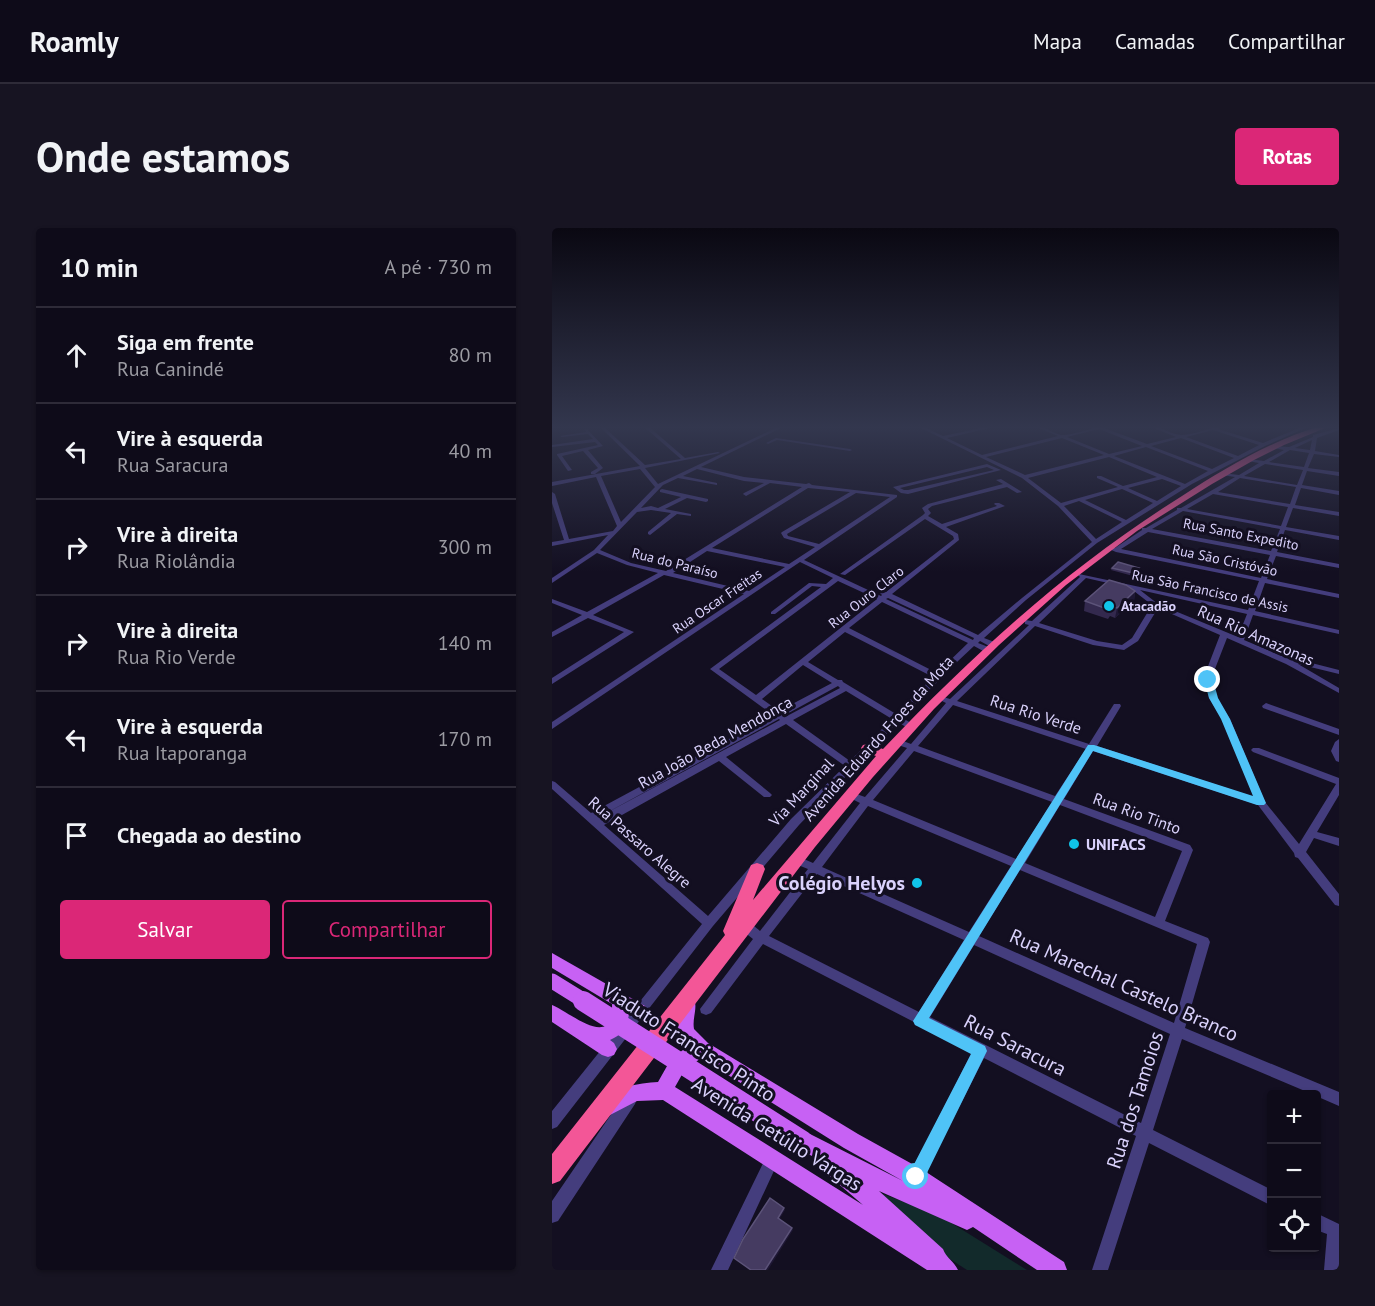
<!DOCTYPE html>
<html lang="pt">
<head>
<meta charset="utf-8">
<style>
	:root { --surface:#0e0b19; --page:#171422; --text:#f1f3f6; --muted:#9b9ba2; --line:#2e2b38; --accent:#db2777 }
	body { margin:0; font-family:"PT Sans",sans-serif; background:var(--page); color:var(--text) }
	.controls { position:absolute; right:18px; bottom:18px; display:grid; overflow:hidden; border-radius:6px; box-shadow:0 2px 4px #0004 }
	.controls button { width:54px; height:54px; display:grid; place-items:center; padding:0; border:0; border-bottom:2px solid var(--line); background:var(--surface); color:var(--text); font:30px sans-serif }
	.stop { position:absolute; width:18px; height:18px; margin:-14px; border:4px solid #4fc3f7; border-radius:50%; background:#fff }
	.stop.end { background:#4fc3f7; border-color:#fff; box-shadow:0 2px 6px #0008 }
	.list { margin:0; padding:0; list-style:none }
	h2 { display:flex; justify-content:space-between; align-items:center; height:78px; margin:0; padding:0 24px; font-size:26px }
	h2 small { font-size:20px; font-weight:400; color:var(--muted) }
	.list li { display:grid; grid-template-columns:39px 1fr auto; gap:18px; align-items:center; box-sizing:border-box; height:96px; padding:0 24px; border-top:2px solid var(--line) }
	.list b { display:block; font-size:22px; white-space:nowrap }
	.list p { margin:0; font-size:20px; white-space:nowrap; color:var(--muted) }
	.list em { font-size:20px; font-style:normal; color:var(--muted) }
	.actions { display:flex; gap:12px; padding:18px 24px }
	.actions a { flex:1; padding:14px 0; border:2px solid var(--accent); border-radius:6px; text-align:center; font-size:21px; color:var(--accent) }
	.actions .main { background:var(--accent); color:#fff }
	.icon { flex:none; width:33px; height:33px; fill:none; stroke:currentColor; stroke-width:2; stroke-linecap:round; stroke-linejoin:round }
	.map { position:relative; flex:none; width:787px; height:1042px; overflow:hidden; border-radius:6px }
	header { display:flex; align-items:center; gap:36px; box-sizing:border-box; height:84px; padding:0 30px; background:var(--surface); border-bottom:2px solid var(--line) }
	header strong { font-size:28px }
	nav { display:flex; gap:33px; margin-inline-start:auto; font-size:21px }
	.intro { display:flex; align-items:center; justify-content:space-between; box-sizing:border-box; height:144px; padding:0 36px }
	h1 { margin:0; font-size:42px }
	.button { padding:15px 27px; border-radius:6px; background:var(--accent); color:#fff; font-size:21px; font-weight:700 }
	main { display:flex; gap:36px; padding:0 36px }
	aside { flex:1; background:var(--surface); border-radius:6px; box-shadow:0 2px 4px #0004 }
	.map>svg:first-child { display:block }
</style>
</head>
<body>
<header>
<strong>Roamly</strong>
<nav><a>Mapa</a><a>Camadas</a><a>Compartilhar</a></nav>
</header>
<div class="intro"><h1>Onde estamos</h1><a class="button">Rotas</a></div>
<main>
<aside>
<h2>10 min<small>A pé · 730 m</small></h2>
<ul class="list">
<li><svg class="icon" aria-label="ahead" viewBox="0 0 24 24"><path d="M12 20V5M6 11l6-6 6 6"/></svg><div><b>Siga em frente</b><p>Rua Canindé</p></div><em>80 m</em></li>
<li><svg class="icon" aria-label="left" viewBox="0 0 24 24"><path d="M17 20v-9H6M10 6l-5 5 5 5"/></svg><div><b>Vire à esquerda</b><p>Rua Saracura</p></div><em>40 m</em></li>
<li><svg class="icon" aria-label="right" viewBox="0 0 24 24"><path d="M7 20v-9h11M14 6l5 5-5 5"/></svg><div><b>Vire à direita</b><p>Rua Riolândia</p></div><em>300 m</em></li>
<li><svg class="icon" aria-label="right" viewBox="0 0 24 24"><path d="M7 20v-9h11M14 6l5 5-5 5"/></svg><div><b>Vire à direita</b><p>Rua Rio Verde</p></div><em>140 m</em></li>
<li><svg class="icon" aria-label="left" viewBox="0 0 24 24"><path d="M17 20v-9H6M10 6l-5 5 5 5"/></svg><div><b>Vire à esquerda</b><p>Rua Itaporanga</p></div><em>170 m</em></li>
<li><svg class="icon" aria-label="arrive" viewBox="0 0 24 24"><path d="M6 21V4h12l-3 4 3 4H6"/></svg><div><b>Chegada ao destino</b></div></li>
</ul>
<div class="actions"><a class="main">Salvar</a><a>Compartilhar</a></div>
</aside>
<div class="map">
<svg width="787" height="1042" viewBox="0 0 787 1042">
	<rect width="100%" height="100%" fill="#130f21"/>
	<path fill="#122a2b" d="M328 965 385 986 475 1042H415L361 1007Z"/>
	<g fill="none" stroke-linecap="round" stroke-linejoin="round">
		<path fill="#443d7d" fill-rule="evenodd" d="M47 198H51L93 237 129 231 91 198H96L133 230 166 224 168 225 93 240 106 256 228 198H233L149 239 192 249 254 256 257 255 260 257 345 267V269L252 332 329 368 330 367 328 365 329 364H334L402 311 401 308 373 291 293 347 288 346 371 287 373 285 370 280 376 276 451 256 444 252 449 251 470 264 465 265 455 259 380 278 376 281 379 285 376 288 390 296 445 278 442 276 443 275H447L453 278 394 299 406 306 407 312 340 366 426 407 470 370 540 314 506 278 470 250 365 198H370L391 208 438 198H446L395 210 430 227 506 208 482 198C492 198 500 205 509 207 519 208 544 198 557 198L552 200 595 216 624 209 597 198C609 198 619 207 630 207 644 207 659 198 674 198L666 201 711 215 752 198H758L713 218 640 256 545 315 474 372 432 410 445 415V419H439L428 413 426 415 439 420V424H433L422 418 406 433 350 490 363 497 364 499 363 501H357L346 494 247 597 161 698 5 899 0 901V883L150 696 0 561V553L3 554 39 585 221 487 158 441 269 359 260 358 223 386H219V384L257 355 274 356 281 350 248 334 0 501V494L192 366 112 347 41 387 82 404 0 456V450L72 404 36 390 0 409V404L30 387 0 375V371L35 384 106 345 75 337 45 325 0 355V350L42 322 56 307 0 318V314L12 312 0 275V264L3 266 17 311 61 303 65 298 44 249 0 258V254L88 238ZM547 201 590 218 557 226 515 209ZM661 202 707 217 686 228 634 209ZM510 210 552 227 473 247 434 229ZM629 210 682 230 660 241 599 218ZM594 219 656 243 633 256 562 228ZM557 229 605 249 571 258 549 248H545V250L566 259 509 275 476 250ZM88 241 103 259 69 294 49 248ZM145 241 192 253 212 255 192 265 191 266 194 268 218 255 250 259 114 343 79 335 48 322 85 284 99 282 119 285 96 304V306L98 307 125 286 139 288V286L113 281 135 270 154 274 156 273V271L110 261 108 262V264L129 269 106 280 99 278 89 280 111 257 126 250 165 257V255L131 248ZM610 251 629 258 605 273 576 260ZM256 260 298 264 230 304 229 305 232 310 263 319 237 336 160 320ZM570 261 601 275 574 292 533 272ZM304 265 338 269 267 316 236 308 235 306ZM527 273 570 294 544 311 512 278ZM155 323 233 339 197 363 121 345ZM286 353 325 371 204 467 167 441ZM336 370 422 410 421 412 334 371ZM330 374 416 415 385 445 297 400ZM293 404 381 449 344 486 291 454 290 452H286L256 434ZM251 437 280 455 227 483 210 471ZM286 458 288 460 235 488 233 487ZM294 463 340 491 298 533 241 492ZM227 491 228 492 45 590ZM234 496 293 538 239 591 156 688 52 597 167 533 212 569H218L220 567 218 565 174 529Z
			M787 200V202L765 210 763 223 787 227V229L762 226 756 240 787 244V248L755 243 750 257 787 263V267L749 260 743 277 787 284V288L741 280 734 299 787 308V312L733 302 725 324 787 336V340L724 328 715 351 787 366V370L713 355 703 383 787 402V406L701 387 692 412 737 431 740 430 787 442V446L746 436 787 460V465L734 436 675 410 661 446 665 470 678 491 713 574 747 616 784 556 701 524 699 522 701 520H707L787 550V567L765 604 787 610V618L762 610 754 624 787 666V678L783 677 746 630 743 629 742 625 706 577 541 523 512 571 638 617 641 622 613 693 656 710 658 714 633 800 787 864V878L764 868V866H760L630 811 601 902 720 962V978L597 915 556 1042H540L584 908 432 830 369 954 364 957 359 954 356 949 359 944 420 824 370 798 363 797 362 794 211 716 159 785 154 787 149 785 148 781 201 711 187 700 185 697 187 694C195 691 202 698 208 703L256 641 241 635 240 632 241 629 245 628 261 635 308 575 296 569 294 567 296 565 299 564 313 569 355 520 343 516 342 514 343 512 346 511 359 516 394 475 384 470 385 468H388L398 471 477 397 473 396V392L480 393 528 349 526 347 527 346 696 382 707 353 564 324 557 321 560 319 563 320 590 302V300H594L625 282V280H629L683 249 670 247V245L687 247 707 235 696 233V231L712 233 732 222 722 220V218L737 219 761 209V207ZM760 212 758 222 743 220ZM738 222 757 225 752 239 717 234ZM713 236 751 242 745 257 692 248ZM688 250 744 259 738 276 666 264ZM661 266 736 279 729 298 635 281ZM631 283 728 301 719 323 600 301ZM596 304 718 327 709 350 569 321ZM534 350 578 360 600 377 580 410 570 417 545 413 487 395ZM588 362 695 386 686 409 606 376ZM606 380 668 407 653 446 657 470 670 491 702 569 545 518 569 478 568 476H562L537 516 405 473 483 398 541 417 572 422 586 413ZM401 477 534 521 503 568 366 518ZM362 523 500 574 464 631 321 572ZM508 577 630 623 603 689 473 635ZM316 578 459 638 417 704 270 639ZM468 642 645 716 622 795 427 708ZM265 646 412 712 367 784 217 708ZM422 717 618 806 589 895 378 789Z
			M35 201 51 218 36 222 51 240 43 246H39V244L46 240 31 223 10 228 20 242 16 243 5 227V226L46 217 43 214 0 219V217L41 211 36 206 10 209 8 208 34 204 33 202Z
			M224 210 298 221 300 222 298 223 225 212 216 216 214 215Z
			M435 236 449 242 356 266 349 265 341 259ZM435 239 442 242 356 262H352L348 260Z
			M714 475 787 501V507L711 480 710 478Z
			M787 511V534L784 533 779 523 783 514Z
			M78 864 83 866 85 871 83 876 6 993 0 995V973L73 866Z
			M220 925 225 927 227 932 176 1042H159L215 927Z
			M764 985 787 996V1042H772L775 1006 764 1002Z"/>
		<path fill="#c761f4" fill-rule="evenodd" d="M0 725 93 778 96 783 93 788 87 791 77 786C75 799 70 807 58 812L62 815 65 821 62 827 56 829 50 827 0 794V777C18 784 62 824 60 776L0 740Z
			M136 768 142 771C146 780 140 790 142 801L156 815 306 906 371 942 512 1034 515 1042H485L421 999 415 1002 327 963 391 1021C394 1030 402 1033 406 1042H375L111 872 85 873 58 887 51 885 49 878C57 859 88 855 106 854L119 831 135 819C122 804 122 788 130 771ZM149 830 292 920 351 953 258 906 251 903 244 906 241 913 244 920 266 931 268 940 311 977 123 859 132 843Z"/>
		<path fill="#f35697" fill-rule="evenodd" d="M768 198H778L732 217 702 232 660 256 585 303 514 357 447 417 382 481 321 549 263 619 8 953 0 956V926L173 707 171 703 199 637 205 635 211 637 213 641 201 672 324 528 311 523 309 520 311 517 316 516 331 521C422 425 518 338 630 268 673 240 719 213 768 198Z"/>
		<path stroke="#c761f4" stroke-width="15" d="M0 753 34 774"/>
		<path stroke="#c761f4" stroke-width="20" d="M31 773 251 913"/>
	</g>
	<path fill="#33294e" d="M560 340H587V342L581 348 559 342Z
		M583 363 582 373 563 390 558 388 556 391 532 383 533 373Z"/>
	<path fill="#1e1734" d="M583 363 582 373 563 390 565 380Z
		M232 980 233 982 227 992 226 990Z
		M240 1000 241 1002 216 1042H213Z"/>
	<path fill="#453b61" stroke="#5c5379" stroke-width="1.5" d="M566 334 587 340 581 345 560 340Z
		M557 352 574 357 583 363 565 380 559 379 558 382 533 373Z
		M218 970 232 980 226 990 240 1000 213 1042H199L182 1030 191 1011Z"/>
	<linearGradient id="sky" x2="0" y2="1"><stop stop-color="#0a0812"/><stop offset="0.58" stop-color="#33374e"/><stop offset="1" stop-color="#33374e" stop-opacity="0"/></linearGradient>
	<rect width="787" height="344" fill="url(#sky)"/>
	<path fill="#4fc3f7" d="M656 449 661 452 666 470 678 491 714 575 712 577H705L541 523 377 790 433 818 435 823 370 955 364 958 358 955 356 949 358 944 419 826 363 797 361 793 536 517H542L701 568 669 491 657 470 652 452Z"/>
	<g fill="#10c5ea" stroke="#130f21" stroke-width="2">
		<circle cx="557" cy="378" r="6"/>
		<circle cx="522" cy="616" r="6"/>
		<circle cx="365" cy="655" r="6"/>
	</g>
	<g text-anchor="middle" stroke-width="6" stroke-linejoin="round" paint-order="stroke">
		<g font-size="14" fill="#dad2fc" stroke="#130f21">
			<text transform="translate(689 306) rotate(11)" y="5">Rua Santo Expedito</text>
			<text transform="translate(673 332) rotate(12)" y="5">Rua São Cristóvão</text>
			<text transform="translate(123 335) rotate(14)" y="5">Rua do Paraíso</text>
			<text transform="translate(658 363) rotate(12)" y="5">Rua São Francisco de Assis</text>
			<text transform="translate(314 369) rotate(-38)" y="5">Rua Ouro Claro</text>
			<text transform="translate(165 373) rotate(-34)" y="5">Rua Oscar Freitas</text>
		</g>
		<g font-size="14" font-weight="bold" fill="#dad2fc" stroke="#130f21" text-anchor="start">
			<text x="569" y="383">Atacadão</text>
		</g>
		<g font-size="16" fill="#dad2fc" stroke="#130f21">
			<text transform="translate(704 407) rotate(24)" y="6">Rua Rio Amazonas</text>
			<text transform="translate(484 486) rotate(18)" y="6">Rua Rio Verde</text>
			<text transform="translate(326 510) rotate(-48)" y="6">Avenida Eduardo Froes da Mota</text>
			<text transform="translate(163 514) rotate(-29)" y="6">Rua João Beda Mendonça</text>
			<text transform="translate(249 564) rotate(-47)" y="6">Via Marginal</text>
			<text transform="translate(585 585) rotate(20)" y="6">Rua Rio Tinto</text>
			<text transform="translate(88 614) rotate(41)" y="6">Rua Passaro Alegre</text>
		</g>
		<g font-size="16" font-weight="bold" fill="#dad2fc" stroke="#130f21" text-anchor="start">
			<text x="534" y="622">UNIFACS</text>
		</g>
		<g font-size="20" font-weight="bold" fill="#dad2fc" stroke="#130f21" text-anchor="end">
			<text x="353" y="662">Colégio Helyos</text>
		</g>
		<g font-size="20" fill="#dad2fc" stroke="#130f21">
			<text transform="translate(572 757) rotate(24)" y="7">Rua Marechal Castelo Branco</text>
			<text transform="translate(137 814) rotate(33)" y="7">Viaduto Francisco Pinto</text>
			<text transform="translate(463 817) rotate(27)" y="7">Rua Saracura</text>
			<text transform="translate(583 872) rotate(-72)" y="7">Rua dos Tamoios</text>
			<text transform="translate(225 906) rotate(32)" y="7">Avenida Getúlio Vargas</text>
		</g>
	</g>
</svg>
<div class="controls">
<button>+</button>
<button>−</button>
<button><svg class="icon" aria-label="locate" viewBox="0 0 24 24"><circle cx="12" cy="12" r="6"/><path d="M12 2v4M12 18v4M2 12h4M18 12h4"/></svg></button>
</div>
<div class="stop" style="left:364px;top:949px"></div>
<div class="stop end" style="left:656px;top:452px"></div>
</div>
</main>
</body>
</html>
